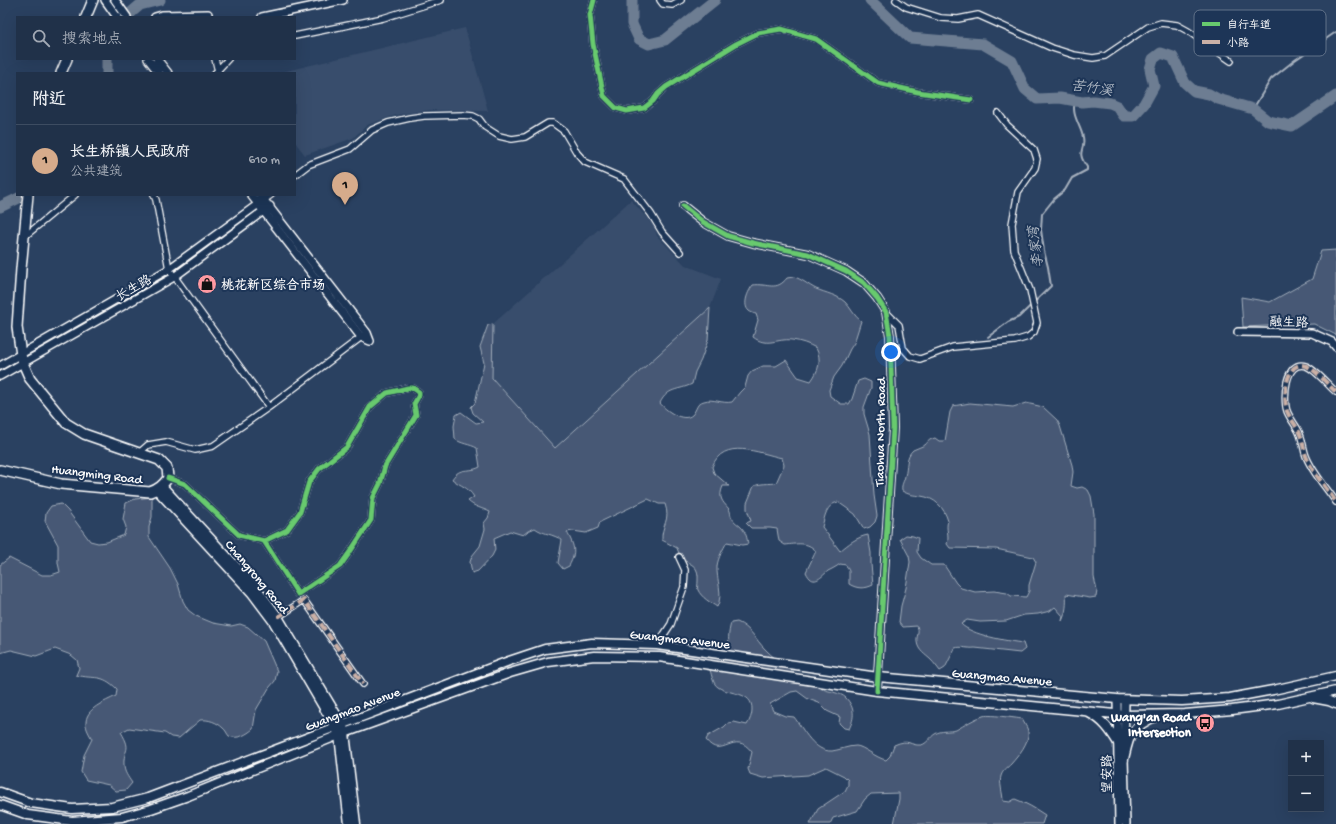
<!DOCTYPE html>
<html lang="zh">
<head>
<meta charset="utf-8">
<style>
	:root { --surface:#203149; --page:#2d3d53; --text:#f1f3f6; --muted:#a2a9b4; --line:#3d4c61; --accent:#d6ab8b }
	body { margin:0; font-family:"Gochi Hand","LXGW WenKai TC",sans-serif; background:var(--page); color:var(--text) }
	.controls { position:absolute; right:12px; bottom:12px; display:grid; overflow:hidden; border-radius:0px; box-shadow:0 4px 16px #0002 }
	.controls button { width:36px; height:36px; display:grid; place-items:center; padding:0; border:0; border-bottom:1px solid var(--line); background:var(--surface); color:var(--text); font:20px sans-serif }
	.you { position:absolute; left:891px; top:352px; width:14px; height:14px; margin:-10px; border:3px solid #fff; border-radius:50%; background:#1a73e8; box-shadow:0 0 0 6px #1a73e833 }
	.badge { display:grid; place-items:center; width:26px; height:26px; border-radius:50%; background:var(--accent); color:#111; font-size:13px; font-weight:700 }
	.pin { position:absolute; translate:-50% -33px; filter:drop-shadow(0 1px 2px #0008) }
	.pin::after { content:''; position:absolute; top:21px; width:14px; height:12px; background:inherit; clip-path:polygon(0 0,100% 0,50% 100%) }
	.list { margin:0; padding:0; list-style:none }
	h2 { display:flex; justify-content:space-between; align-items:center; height:52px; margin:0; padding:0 16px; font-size:17px }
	h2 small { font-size:13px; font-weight:400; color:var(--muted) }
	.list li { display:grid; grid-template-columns:26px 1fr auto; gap:12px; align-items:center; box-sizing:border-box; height:72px; padding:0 16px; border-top:1px solid var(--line) }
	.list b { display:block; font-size:15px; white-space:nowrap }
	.list p { margin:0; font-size:13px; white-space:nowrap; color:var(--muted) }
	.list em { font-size:13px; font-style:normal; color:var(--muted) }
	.icon { flex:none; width:22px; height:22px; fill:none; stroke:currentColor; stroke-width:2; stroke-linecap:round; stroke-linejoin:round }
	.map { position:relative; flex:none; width:1336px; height:824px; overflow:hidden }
	.search { position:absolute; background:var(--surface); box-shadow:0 4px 16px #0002; left:16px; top:16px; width:280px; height:44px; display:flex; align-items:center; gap:10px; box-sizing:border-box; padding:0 14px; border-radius:0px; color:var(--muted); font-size:15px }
	.panel { position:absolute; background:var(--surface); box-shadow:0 4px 16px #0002; left:16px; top:72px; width:280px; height:124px; border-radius:0px }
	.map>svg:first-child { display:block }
</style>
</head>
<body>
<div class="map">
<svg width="1336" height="824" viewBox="0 0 1336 824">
	<rect width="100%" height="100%" fill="#2a4161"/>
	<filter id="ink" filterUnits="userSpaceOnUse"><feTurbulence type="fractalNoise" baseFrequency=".025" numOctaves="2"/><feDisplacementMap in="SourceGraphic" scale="8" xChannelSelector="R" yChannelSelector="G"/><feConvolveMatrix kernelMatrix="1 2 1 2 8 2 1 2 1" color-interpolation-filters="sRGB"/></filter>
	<g filter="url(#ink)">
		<path fill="#394e6c" d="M465 28 488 111 430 110 396 115 367 125 353 138 305 155 295 142V73H278Z
			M631 200 654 226 657 236 685 265 721 279 710 308 555 448 492 378 493 324Z"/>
		<path fill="#465975" stroke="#a2acba" d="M1336 250V335L1314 324 1243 327 1241 297 1270 302 1312 279 1321 251Z
			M794 277C802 279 808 285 816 289 826 293 837 295 845 302 851 308 854 316 861 321L854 343 850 349 842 366 834 377 829 390 830 396 841 404H849L852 399 858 381 864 379 871 382V388L864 407V414L870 434 874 495 877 516 875 522 870 527 864 529 855 514 838 502C826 505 825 516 822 527L840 551C848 544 857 537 868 535L871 553V564L873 585C865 589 857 589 849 584V571L846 565 840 564C836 567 832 569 828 571 820 578 813 587 806 572L816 551C807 541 797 544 785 545L779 541 777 529 770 528H751L746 523 751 521 747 509V503L754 486C761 483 768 484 776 483L784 465 782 458C759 453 723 437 712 467L714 473 729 486H723C718 498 722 501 729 509 731 512 730 515 732 518 734 522 738 524 741 527 746 532 747 538 748 544L742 545 727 542C723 549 718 558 717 566 716 580 724 594 717 607 711 603 701 597 698 590 697 588 698 584 698 581 699 566 693 565 681 559L677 548 662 540C661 525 671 521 665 504H659L648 499 600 522 598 528 586 533 573 531 567 532C574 546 577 551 569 566L563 569 558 563 562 540C553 534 543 534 535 528L528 531 523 535 510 531 494 538 495 550 492 556 478 571 472 573 470 562 472 556 480 546 485 529 484 523 488 518 490 512C482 508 474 507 468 501L474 497C467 486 462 487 452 479 460 466 469 473 480 467L477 448C470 444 461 444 455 439L454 426 456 415 461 412 476 423 483 422 473 413 471 407 475 403 484 363 480 347 488 325 493 324 492 378 555 448 710 308 708 340 701 360 695 372 692 384C678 391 668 387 660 403 665 410 683 423 692 415 697 410 696 403 704 401 713 398 722 404 732 402L740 392 745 387 748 376 752 371 763 366H776L786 360 798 377 811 381C819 370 822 360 816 348 809 344 800 341 792 340 777 338 767 348 753 337L758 320 756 314C755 314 750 312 749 311 742 305 748 291 753 285 768 283 776 292 787 278Z
			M970 403 1013 407 1026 403 1043 407 1057 420 1060 426 1072 465 1073 472 1071 486 1077 488 1082 487 1088 490 1091 496 1094 514V577L1097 591 1096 597 1090 598 1066 594C1067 603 1066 613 1062 621L1063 616 1055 607 1050 611 1038 614 1024 615 1006 621 980 622 967 620 961 624C971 635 1007 641 1023 643L1025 649 1020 653 975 648C967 649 962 646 955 648L945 668 940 671C937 667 934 663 931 660 926 655 918 651 917 642 916 636 920 633 917 626L903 627 899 622 901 606 906 588 910 562 909 556 900 539 906 535 913 536 918 538 917 552 921 558 931 565H944L956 583 961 588 975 592 994 591 1007 593 1011 596 1026 597 1029 591V585L1036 562 1033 557 996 549 950 548 947 544C950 535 945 529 948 521 944 507 935 498 921 496 913 495 909 495 902 491 901 484 904 482 905 476 908 467 905 457 913 450 917 448 921 447 925 445 929 441 928 440 935 438L939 441H945L950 412 953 406Z
			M152 497V517L149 527V537L170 568 178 584 183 601 188 610 196 616 213 623 231 626 240 624 248 627 264 641 277 671 275 681 269 688 256 710 253 729C247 734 238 740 229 736 227 734 226 730 223 728 217 722 208 719 200 720L179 738 171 737 165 733 129 728 121 732C133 752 123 748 124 765 124 772 128 777 132 783L126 790 116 791 109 785 86 780 81 772 84 755 92 739C90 735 86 729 86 724 85 708 105 702 116 696L117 689C101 673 95 680 76 675L79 668 77 660 71 655 55 649 36 656 11 650 0 653V565L9 558 42 575H51L60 572 58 563V545L45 521 46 513 51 506 61 504 68 511 90 541 98 543 107 542 124 535 126 527 123 519 126 503 135 499Z
			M737 622C750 627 756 640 765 649 772 656 779 662 786 667 797 675 809 682 820 688 828 692 840 692 846 698 855 708 855 717 849 729L844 728 839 723 840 717 827 711 819 703 808 699 797 691 791 692 770 704 773 711 785 716 794 717C804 730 814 752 832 751 840 750 848 746 856 746 863 746 876 758 886 760L890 756 894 745C910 738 909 746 921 745 927 744 930 737 935 734 941 730 949 732 956 730 965 725 973 719 983 716 987 714 1016 718 1022 719 1024 723 1027 727 1028 731 1030 742 1018 756 1011 764 1007 768 1003 770 1001 776 999 782 1003 794 1003 801L1010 802 1015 799C1026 803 1036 809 1045 815L1042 824H894L899 799V793L871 794 865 799 857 811 833 818 830 824H810L818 809 845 791 848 785V780L844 776 826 767 808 775 763 778 750 774 748 769 752 752C734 728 722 761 706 740L708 736 724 727 728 723 734 722 747 725C750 720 752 715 752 710 753 691 729 695 718 687 713 684 712 676 710 670L705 667 673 656 672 650 681 642 693 640 705 643 711 648 716 651 730 652C728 641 728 634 731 623Z"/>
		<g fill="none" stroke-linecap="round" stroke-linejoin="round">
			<path stroke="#a7b1be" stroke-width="2" d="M1253 109 1271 79 1295 60 1336 32
				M988 337 1008 322 1019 317 1051 286 1048 267 1044 251 1041 230 1042 214 1054 199 1065 190 1072 178 1087 170V167C1075 150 1086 151 1083 137 1080 124 1071 115 1075 101"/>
			<path stroke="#6d7d92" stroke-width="11" d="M632 0V24L639 39 649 44 665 40 715 0
				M870 0 910 38 983 44 1012 61 1025 89 1037 99 1060 98 1082 102 1093 101 1110 103 1117 106 1124 116H1133L1144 104 1154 86 1150 69 1153 59 1161 53 1173 57 1185 83 1194 91 1209 94 1218 99 1253 109 1268 121 1292 126 1336 96
				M126 17 140 5 160 0
				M107 59V73
				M0 207 25 195"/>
			<g stroke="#fff" stroke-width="8">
				<path id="minor" d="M594 0 590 15 593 44 604 96 616 108 627 111 644 108 653 101 658 94 666 87 736 44 758 33 781 29 816 39 878 83 918 92 971 100
					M660 0 663 4 672 5 681 0
					M896 0 906 7 941 18 958 19 978 15 1052 48 1074 55 1093 58 1105 56 1148 27 1161 23 1177 25 1188 31 1231 61
					M295 36 383 18 441 0
					M215 59 218 71
					M215 73 228 59
					M295 175 308 165 350 149 372 130 388 123 410 118 424 116 463 115 473 116 479 119 485 127 499 136 512 139 525 137 548 123H553L564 131 577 153 585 162 624 179 651 214 662 232 680 252
					M154 195 156 200 169 269 269 407
					M264 200 271 195
					M24 237 75 195
					M886 312 899 325 903 348 910 356 920 359 953 347 1015 341 1028 337 1034 332 1037 323 1030 290 1014 250 1012 224 1018 192 1035 168 1037 159 1034 150 1007 125 998 113
					M1336 392C1328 385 1315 369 1306 366 1285 359 1283 399 1287 411 1290 419 1296 425 1299 432 1303 440 1303 448 1306 456 1312 472 1326 487 1336 502
					M139 453 148 445 166 442 195 450 213 446 269 407 364 335
					M168 478 185 484 239 535 264 541 287 530 300 512 309 482 319 469 347 447 370 407 387 393 408 388H413L419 392V395L414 404 416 415 385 466 380 484 373 498 371 520 350 552 340 566 298 594 264 541
					M278 617 304 600 363 684
					M657 645 671 624 684 587 685 570 679 557"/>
			</g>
			<g stroke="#fff" stroke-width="10">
				<path id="tertiary" d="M105 0 117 17
					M115 0 127 17
					M155 17 162 15 208 14V17
					M262 17 343 0
					M148 59 159 73
					M157 59 168 73
					M251 195 361 337 370 341
					M260 195 367 333 370 341
					M683 206 703 222 728 236 753 243 808 254 846 271 864 283 877 298 886 312 890 336 893 428 877 691
					M1238 332 1312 333 1332 342 1336 347
					M0 366 169 269 264 200
					M0 376 174 277 270 206
					M1117 699 1119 824
					M1125 700 1124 759 1126 824"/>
			</g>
			<g stroke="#fff" stroke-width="11">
				<path id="secondary" d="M162 486 257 589 278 617 342 724 345 733 356 824
					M157 490 252 593 273 621 335 727 339 735 349 824
					M1313 698 1329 701 1336 704
					M1089 713C1103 720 1110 730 1118 743
					M1124 759C1130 733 1130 728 1157 716
					M0 792 31 803 72 809 112 807 148 798 509 661 545 649 592 643 657 645 878 677 1117 699 1182 701 1230 698 1273 690 1336 676
					M0 805 28 815 72 821 122 817 151 809 188 796 339 735 510 673 548 662 594 656 659 657 877 691 1125 715 1185 714 1232 710 1278 704 1336 691"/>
			</g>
			<g stroke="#fff" stroke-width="12">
				<path id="trunk" d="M86 17 93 0
					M61 73 67 59
					M0 470 61 484 150 492C159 489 163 485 168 478L167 468 159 460 84 434 66 423 30 379 23 363 21 355 17 327 21 269 28 195"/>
			</g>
			<use href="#minor" stroke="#1d3557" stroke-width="5.5"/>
			<use href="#tertiary" stroke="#1d3557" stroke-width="7"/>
			<use href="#secondary" stroke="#1d3557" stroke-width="8"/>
			<use href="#trunk" stroke="#1d3557" stroke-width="9"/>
			<path stroke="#cab0a6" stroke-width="4" stroke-dasharray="8 4" stroke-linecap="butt" d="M1336 392C1328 385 1315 369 1306 366 1285 359 1283 399 1287 411 1290 419 1296 425 1299 432 1303 440 1303 448 1306 456 1312 472 1326 487 1336 502
				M278 617 304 600 363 684"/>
			<g stroke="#1d3557" stroke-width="8">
				<path id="cycleway" d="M594 0 590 15 593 44 604 96 616 108 627 111 644 108 653 101 658 94 666 87 736 44 758 33 781 29 816 39 878 83 918 92 971 100
					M683 206 703 222 728 236 753 243 808 254 846 271 864 283 877 298 886 312 890 336 893 428 877 691
					M168 478 185 484 239 535 264 541 287 530 300 512 309 482 319 469 347 447 370 407 387 393 408 388H413L419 392V395L414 404 416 415 385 466 380 484 373 498 371 520 350 552 340 566 298 594 264 541"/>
			</g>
			<use href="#cycleway" stroke="#67ca6e" stroke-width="5"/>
		</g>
	</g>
	<defs>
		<g id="shop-disc" transform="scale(1)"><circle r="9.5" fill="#ff9aa2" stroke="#1d3557"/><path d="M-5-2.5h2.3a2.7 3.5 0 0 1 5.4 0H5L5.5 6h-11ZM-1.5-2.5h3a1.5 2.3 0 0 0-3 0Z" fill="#111"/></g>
		<g id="bus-disc" transform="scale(1)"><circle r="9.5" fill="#ff9aa2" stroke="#1d3557"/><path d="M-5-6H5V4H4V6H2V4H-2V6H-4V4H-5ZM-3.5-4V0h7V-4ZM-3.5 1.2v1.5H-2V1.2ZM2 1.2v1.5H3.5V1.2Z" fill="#111"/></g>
	</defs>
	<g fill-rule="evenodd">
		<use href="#shop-disc" x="207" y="284"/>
		<use href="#bus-disc" x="1205" y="723"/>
	</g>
	<g text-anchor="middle" stroke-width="4" stroke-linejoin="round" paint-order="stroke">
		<g font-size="13" font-weight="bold" fill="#fff" stroke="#1d3557" text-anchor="start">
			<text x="221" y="289">桃花新区综合市场</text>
			<text x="1191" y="721" text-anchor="end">Wang'an Road<tspan x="1191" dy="15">Intersection</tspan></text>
		</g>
		<g font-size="13" fill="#fff" stroke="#1d3557">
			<text transform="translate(133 287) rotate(-30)" y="5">长生路</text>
			<text transform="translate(1289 321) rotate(2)" y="5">融生路</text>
			<text transform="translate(879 432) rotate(-89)" y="5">Tiaohua North Road</text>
			<text transform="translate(97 473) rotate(7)" y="5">Huangming Road</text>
			<text transform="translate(258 576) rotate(50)" y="5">Changrong Road</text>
			<text transform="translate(680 638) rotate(6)" y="5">Guangmao Avenue</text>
			<text transform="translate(1002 676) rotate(5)" y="5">Guangmao Avenue</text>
			<text transform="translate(352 708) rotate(-21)" y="5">Guangmao Avenue</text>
			<text transform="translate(1106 774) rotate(-91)" y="5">望安路</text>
		</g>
		<g font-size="14" font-style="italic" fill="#b6bec8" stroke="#1d3557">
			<text transform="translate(1092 87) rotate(8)" y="5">苦竹溪</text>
			<text transform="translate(1035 247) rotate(-97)" y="5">李家湾</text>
		</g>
	</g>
	<rect x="1194" y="10" width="132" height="46" rx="6" fill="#1d3557" stroke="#617289" stroke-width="1"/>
	<rect x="1202" y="22" width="18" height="4" fill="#67ca6e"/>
	<rect x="1202" y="40" width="18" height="4" fill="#cab0a6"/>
	<g font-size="11" fill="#fff">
		<text x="1227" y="28">自行车道</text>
		<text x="1227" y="46">小路</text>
	</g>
</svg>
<div class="controls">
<button>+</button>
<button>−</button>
</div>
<div class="you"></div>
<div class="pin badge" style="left:345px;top:205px">1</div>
<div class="search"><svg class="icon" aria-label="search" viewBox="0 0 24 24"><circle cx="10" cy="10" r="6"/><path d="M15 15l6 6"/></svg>搜索地点</div>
<section class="panel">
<h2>附近<small></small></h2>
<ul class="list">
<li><span class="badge">1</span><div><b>长生桥镇人民政府</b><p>公共建筑</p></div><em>610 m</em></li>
</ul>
</section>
</div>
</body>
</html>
